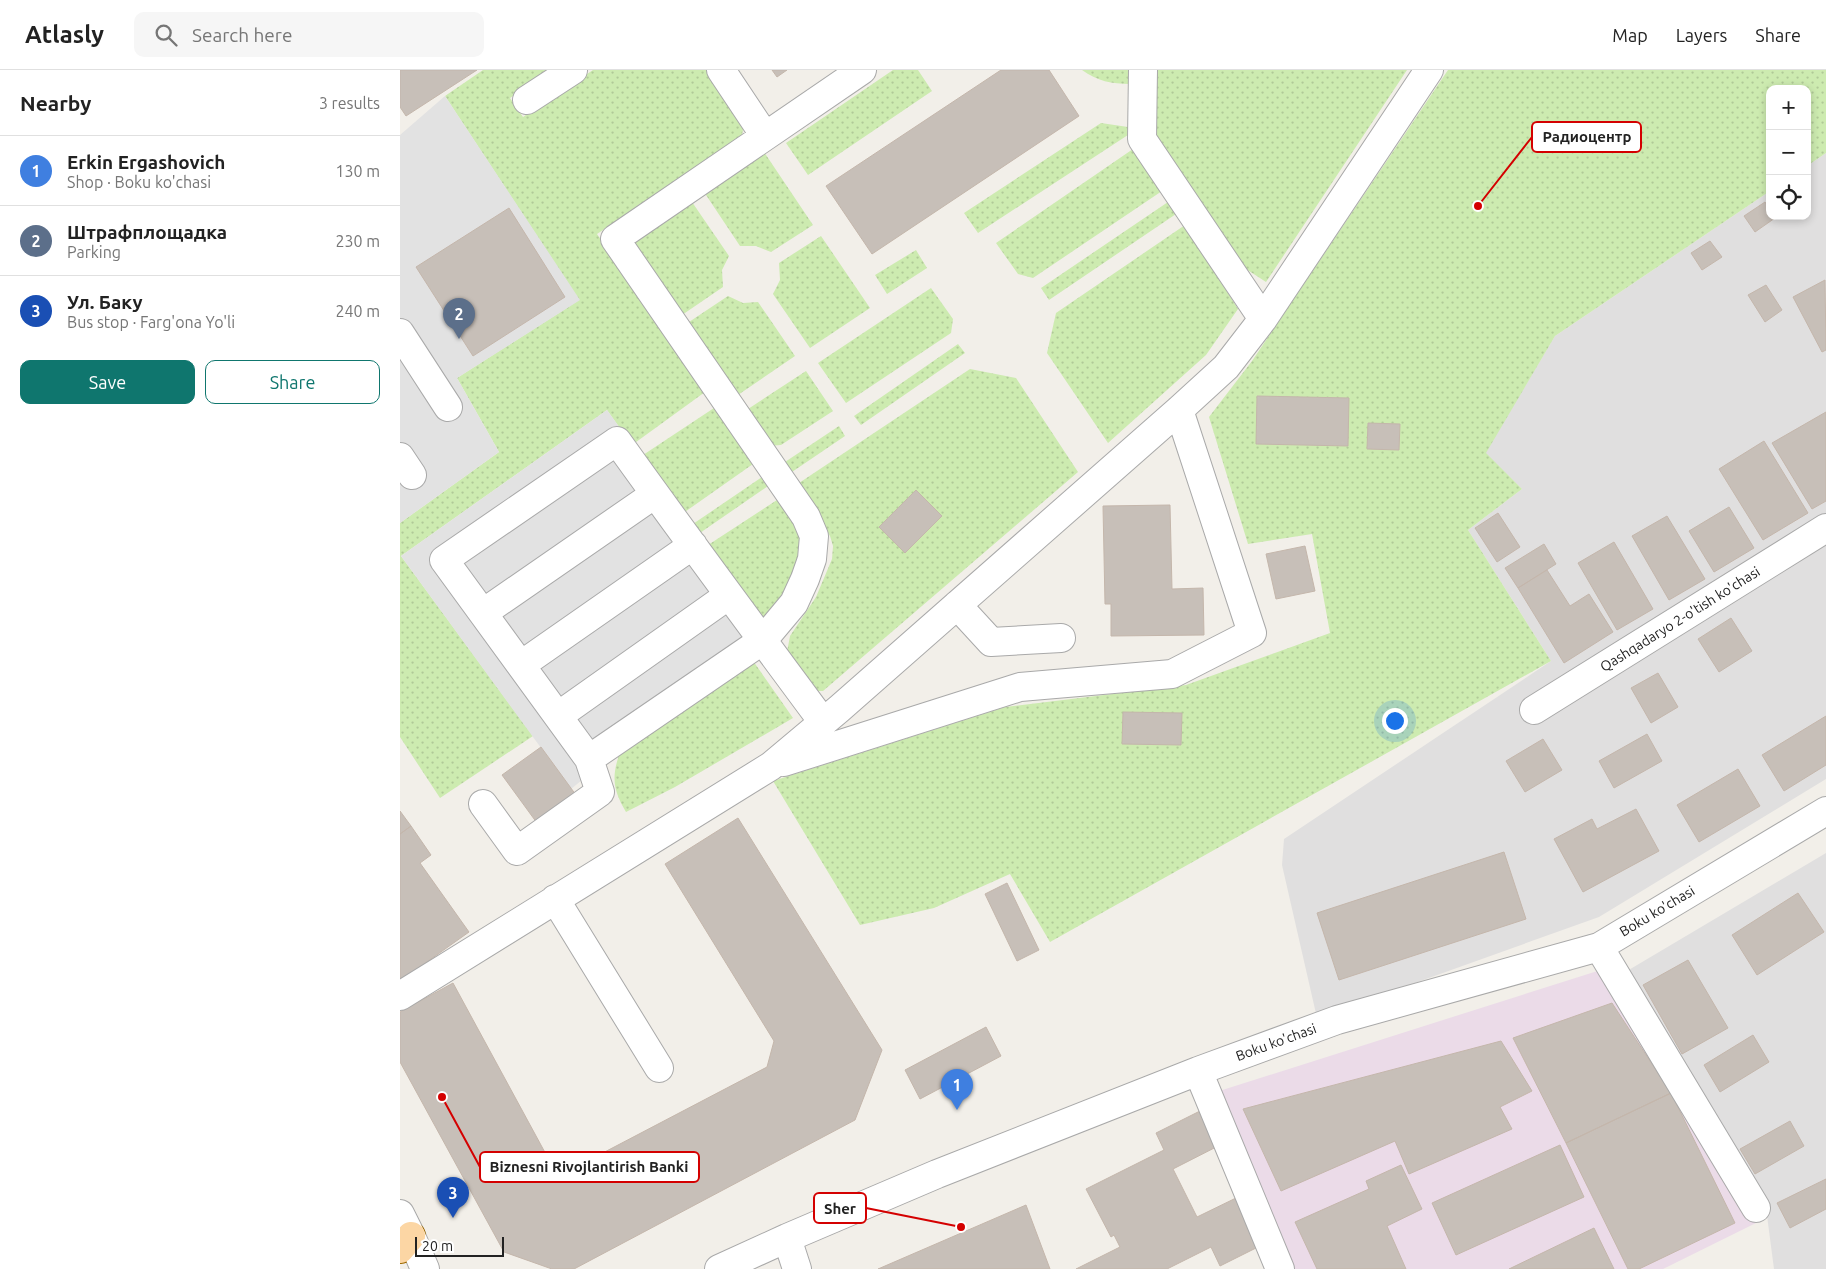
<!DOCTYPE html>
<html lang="en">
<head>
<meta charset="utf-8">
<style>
	:root { --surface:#fff; --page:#f6f6f6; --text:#222; --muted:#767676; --line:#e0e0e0; --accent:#0f766e }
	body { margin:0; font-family:Ubuntu,sans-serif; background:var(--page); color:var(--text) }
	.controls { position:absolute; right:15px; top:15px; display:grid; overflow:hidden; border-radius:10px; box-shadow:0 2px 8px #0003 }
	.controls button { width:45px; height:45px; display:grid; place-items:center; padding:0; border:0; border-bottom:1px solid var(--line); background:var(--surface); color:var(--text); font:25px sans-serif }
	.scale { position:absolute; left:15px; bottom:12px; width:89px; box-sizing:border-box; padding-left:5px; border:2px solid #222; border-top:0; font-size:14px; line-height:18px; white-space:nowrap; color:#222; -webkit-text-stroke:4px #fff; paint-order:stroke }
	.you { position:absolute; left:994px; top:650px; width:18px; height:18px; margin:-12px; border:4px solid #fff; border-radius:50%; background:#1a73e8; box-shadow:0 0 0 8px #1a73e833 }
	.badge { display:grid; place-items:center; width:32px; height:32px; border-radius:50%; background:var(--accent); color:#fff; font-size:16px; font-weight:700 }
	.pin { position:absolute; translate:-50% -41px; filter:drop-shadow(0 1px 2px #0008) }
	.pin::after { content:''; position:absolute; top:26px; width:18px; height:15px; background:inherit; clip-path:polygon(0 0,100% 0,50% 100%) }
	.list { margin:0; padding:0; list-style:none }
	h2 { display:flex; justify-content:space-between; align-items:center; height:65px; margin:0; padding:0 20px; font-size:21px }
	h2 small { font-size:16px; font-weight:400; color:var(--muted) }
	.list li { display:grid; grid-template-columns:32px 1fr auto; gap:15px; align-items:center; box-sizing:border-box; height:70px; padding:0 20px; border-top:1px solid var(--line) }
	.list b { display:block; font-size:19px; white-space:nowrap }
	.list p { margin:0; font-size:16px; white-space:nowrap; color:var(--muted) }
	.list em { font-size:16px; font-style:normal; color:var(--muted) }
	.actions { display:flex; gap:10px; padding:15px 20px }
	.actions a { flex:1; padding:11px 0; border:1px solid var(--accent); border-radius:10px; text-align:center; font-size:18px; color:var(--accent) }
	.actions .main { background:var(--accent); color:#fff }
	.icon { flex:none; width:28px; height:28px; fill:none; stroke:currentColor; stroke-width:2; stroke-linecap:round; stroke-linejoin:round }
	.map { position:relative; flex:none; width:1426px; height:1199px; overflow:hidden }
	header { display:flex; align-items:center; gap:30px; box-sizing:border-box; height:70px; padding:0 25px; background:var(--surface); border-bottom:1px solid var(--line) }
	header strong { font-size:24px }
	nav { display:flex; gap:28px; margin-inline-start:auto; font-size:18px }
	.search { width:350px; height:45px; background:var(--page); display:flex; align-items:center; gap:12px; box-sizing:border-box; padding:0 18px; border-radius:10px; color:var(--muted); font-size:19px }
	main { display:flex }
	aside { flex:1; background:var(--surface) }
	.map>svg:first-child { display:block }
</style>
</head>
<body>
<header>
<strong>Atlasly</strong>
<div class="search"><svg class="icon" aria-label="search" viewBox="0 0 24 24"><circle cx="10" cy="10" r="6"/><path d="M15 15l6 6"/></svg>Search here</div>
<nav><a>Map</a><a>Layers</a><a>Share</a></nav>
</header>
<main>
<aside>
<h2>Nearby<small>3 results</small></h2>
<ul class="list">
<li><span class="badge" style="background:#3f7fe0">1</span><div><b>Erkin Ergashovich</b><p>Shop · Boku ko'chasi</p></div><em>130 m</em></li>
<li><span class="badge" style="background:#5c6f8a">2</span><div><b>Штрафплощадка</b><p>Parking</p></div><em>230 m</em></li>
<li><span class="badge" style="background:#1a4fb4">3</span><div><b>Ул. Баку</b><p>Bus stop · Farg'ona Yo'li</p></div><em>240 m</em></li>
</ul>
<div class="actions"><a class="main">Save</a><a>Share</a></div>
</aside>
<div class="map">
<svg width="1426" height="1199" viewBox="0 0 1426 1199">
	<defs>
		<pattern id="grass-dots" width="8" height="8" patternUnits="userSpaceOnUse" patternTransform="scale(1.25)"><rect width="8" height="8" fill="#cdebb0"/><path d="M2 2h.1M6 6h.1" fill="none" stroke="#b0c997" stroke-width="1.8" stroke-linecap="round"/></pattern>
	</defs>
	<rect width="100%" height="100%" fill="#f2efe9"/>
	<path fill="#e0dfdf" d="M1426 83V709L1199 847 917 948 882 795 884 769 1151 591 1068 460 1122 419 1085 383 1155 266 1370 121V146H1407V96Z
		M1426 783V1199H1374L1366 1138 1227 901Z"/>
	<path fill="#ebdbe8" d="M1207 898 1356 1153 1263 1199H892L813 1023Z"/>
	<path fill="url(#grass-dots)" d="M83 0H151L110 28 123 47 193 0H308L344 54 342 65 338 70 197 164 305 322 232 375 207 340 1 486 133 666 40 728 0 667V453L99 382 57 308 179 230 45 26Z
		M493 0H518L532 21 408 105 386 73Z
		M682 0H731L730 14C712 14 697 11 682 0Z
		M754 0H1007L866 212 843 197 756 69Z
		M1048 0H1426V83L1407 96V19H1370V121L1155 266 1086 383 1122 419 1068 460 1151 591 650 872 610 804 534 838 460 855 373 711 605 637 786 615 930 563 912 464 848 474 809 347 852 291Z
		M701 53 728 57 731 63 578 163 564 143Z
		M733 79 762 121 633 208 618 204 596 173Z
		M364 82 413 155 371 182 356 176H340L304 122Z
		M292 132 329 186 322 200 323 217 282 245 233 173Z
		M768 132 776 144 649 230 641 218Z
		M785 155 838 239 806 285 708 373 647 283 656 243Z
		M421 166 470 238 410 278 373 224 380 210 379 193Z
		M516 180 527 198 487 224 475 205Z
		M531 218 553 249 551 263 446 333 418 293Z
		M328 226 343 233 358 232 395 286 335 327 286 254Z
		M558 274 565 283 461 355 454 346Z
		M570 299 616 308 678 402 423 621H417L411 618 387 582 390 566 416 527 432 489 433 476 430 466 396 415Z
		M406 301 433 341 381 375 368 376 345 341Z
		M314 338 353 394 282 444 240 387Z
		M439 356 445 366 389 404 382 394Z
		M362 407 368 416 297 465 290 456Z
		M377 430C383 439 395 451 399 462 408 494 379 531 360 553L305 477Z
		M351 588 393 648 275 717 226 742C214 721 211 709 219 685Z"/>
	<path fill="#e2e2e2" d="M45 26 180 230 57 308 99 382 0 453V65Z
		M207 340 360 553 225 675 171 719 1 486Z"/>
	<path fill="#c7bfb8" stroke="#c4b6ab" d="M0 0H77L6 46 0 37Z
		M372 0H387L377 7Z
		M601 0H649L679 46 472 184 426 116Z
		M1365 132 1370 140V146L1375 148 1355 162 1344 146Z
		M109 138 165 227 73 286 16 197Z
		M1310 171 1322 187 1302 200 1291 183Z
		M1425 210 1426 280 1422 282 1393 227Z
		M1366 215 1382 240 1365 252 1348 225Z
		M857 326 949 328 948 376 856 374Z
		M1426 342V431L1412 439 1372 373Z
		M968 353 1000 354 999 380 967 379Z
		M1364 371 1408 443 1363 470 1319 399Z
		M516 420 542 446 505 483 479 457Z
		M770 435 772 519 803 518 804 565 711 566V534H705L703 436Z
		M1329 437 1354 478 1314 502 1289 461Z
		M1098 443 1120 477 1097 492 1075 458Z
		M1267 446 1305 509 1269 530 1232 466Z
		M1214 472 1253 539 1217 560 1178 493Z
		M1144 474 1156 494 1118 518 1105 498Z
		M905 476 915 521 876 529 866 484Z
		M1147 500 1170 536 1189 524 1213 562 1164 593 1118 518Z
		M1331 548 1352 581 1319 602 1298 569Z
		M1258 603 1278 637 1251 653 1231 618Z
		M723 642 782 643 781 675 722 674Z
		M1426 646V695L1384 721 1362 685Z
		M1247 664 1262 691 1214 718 1199 691Z
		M1143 669 1162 700 1125 722 1106 691Z
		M141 677 176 725 137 753 102 705Z
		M1338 699 1360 736 1299 772 1277 735Z
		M1236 739 1259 781 1183 822 1154 769 1192 749 1197 759Z
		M0 741 11 756 0 764Z
		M338 748 482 980 455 1050 174 1199H152L104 1182 0 992V942L53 913 148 1088 176 1097 367 997 374 971 265 794Z
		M11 756 31 785 20 793 69 862 0 911V764Z
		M1104 782 1126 849 939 910 917 843Z
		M607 813 639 880 617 891 585 824Z
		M1398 823 1424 862 1357 905 1332 865Z
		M1288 890 1328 958 1282 984 1243 915Z
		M1212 933 1271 1023 1166 1073 1113 968Z
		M586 957 601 986 520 1029 505 1000Z
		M1353 965 1369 992 1320 1022 1304 995Z
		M1101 971 1132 1021 1100 1037 1112 1059 1009 1104 995 1071 881 1121 843 1039Z
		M1271 1023 1335 1153 1239 1199H1228L1166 1073Z
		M806 1038 824 1073 773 1099 797 1147 836 1128 860 1176 820 1196 811 1177 767 1199H676L720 1177 714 1165 711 1167 686 1119 764 1080 756 1063Z
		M1390 1051 1404 1076 1355 1104 1340 1079Z
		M1160 1075 1184 1127 1056 1185 1032 1133Z
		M1001 1095 1022 1139 987 1156 1006 1199H917L895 1152 969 1119 966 1111Z
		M1426 1109V1139L1390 1158 1377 1133Z
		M626 1135 650 1199H478Z
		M1194 1158 1214 1199H1109Z"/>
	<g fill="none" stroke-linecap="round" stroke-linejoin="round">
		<g stroke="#a9a9a9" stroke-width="30">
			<path id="minor" d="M321 0 365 66
				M743 0 742 69 863 249
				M127 30 173 0
				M0 263 48 337
				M0 387 12 405
				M557 535 591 572 661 568
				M83 543 255 424
				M121 595 293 475
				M1134 640 1426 458
				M158 646 329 525
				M423 652C354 559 285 466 217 371L44 490 189 689 363 570 394 533 405 509 412 489 414 466 406 447 215 169 462 0
				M384 692 620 617 772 604 852 563 779 340
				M83 734 117 781 200 722 189 689
				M155 829 259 998
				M1199 877 1356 1138
				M0 926 371 696 439 639 779 340 826 297 863 249 1029 0
				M798 1001 880 1199
				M0 1144 11 1166 25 1199
				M387 1168 397 1199
				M319 1199 387 1168 537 1104 798 1001 937 950 1199 877 1426 741"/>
		</g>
		<g stroke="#a06b00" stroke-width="30">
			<path id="major" d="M0 1179 11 1166"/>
		</g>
		<use href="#minor" stroke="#fff" stroke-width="28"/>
		<use href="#major" stroke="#fcd6a4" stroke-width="28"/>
	</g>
	<g text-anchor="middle" stroke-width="4" stroke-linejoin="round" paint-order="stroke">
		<g font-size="14" fill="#222" stroke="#fff">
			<text transform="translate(1280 549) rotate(-32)" y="5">Qashqadaryo 2-o'tish ko'chasi</text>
			<text transform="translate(1257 841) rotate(-31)" y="5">Boku ko'chasi</text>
			<text transform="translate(876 972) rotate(-20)" y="5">Boku ko'chasi</text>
		</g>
	</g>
	<path fill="none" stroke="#d40000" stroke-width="2" d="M1078 136L1132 67M42 1027L80 1097M561 1157L466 1138"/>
	<g fill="#d40000" stroke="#fff" stroke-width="2">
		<circle cx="1078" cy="136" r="5"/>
		<circle cx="42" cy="1027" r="5"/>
		<circle cx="561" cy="1157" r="5"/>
	</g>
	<g fill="#fff" stroke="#d40000" stroke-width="2">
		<rect x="1132" y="52" width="109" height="30" rx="5"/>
		<rect x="80" y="1082" width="219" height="30" rx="5"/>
		<rect x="414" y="1123" width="52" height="30" rx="5"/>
	</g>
	<g font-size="15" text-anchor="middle" font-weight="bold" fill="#222">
		<text x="1187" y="72">Радиоцентр</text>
		<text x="189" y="1102">Biznesni Rivojlantirish Banki</text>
		<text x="440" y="1144">Sher</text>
	</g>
</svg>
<div class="controls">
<button>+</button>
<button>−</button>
<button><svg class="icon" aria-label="locate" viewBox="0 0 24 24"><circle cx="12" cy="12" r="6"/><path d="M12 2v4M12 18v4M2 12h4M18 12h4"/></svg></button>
</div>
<div class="scale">20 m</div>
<div class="you"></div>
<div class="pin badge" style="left:557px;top:1040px;background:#3f7fe0">1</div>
<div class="pin badge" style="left:59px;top:269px;background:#5c6f8a">2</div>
<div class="pin badge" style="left:53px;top:1148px;background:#1a4fb4">3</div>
</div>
</main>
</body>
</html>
